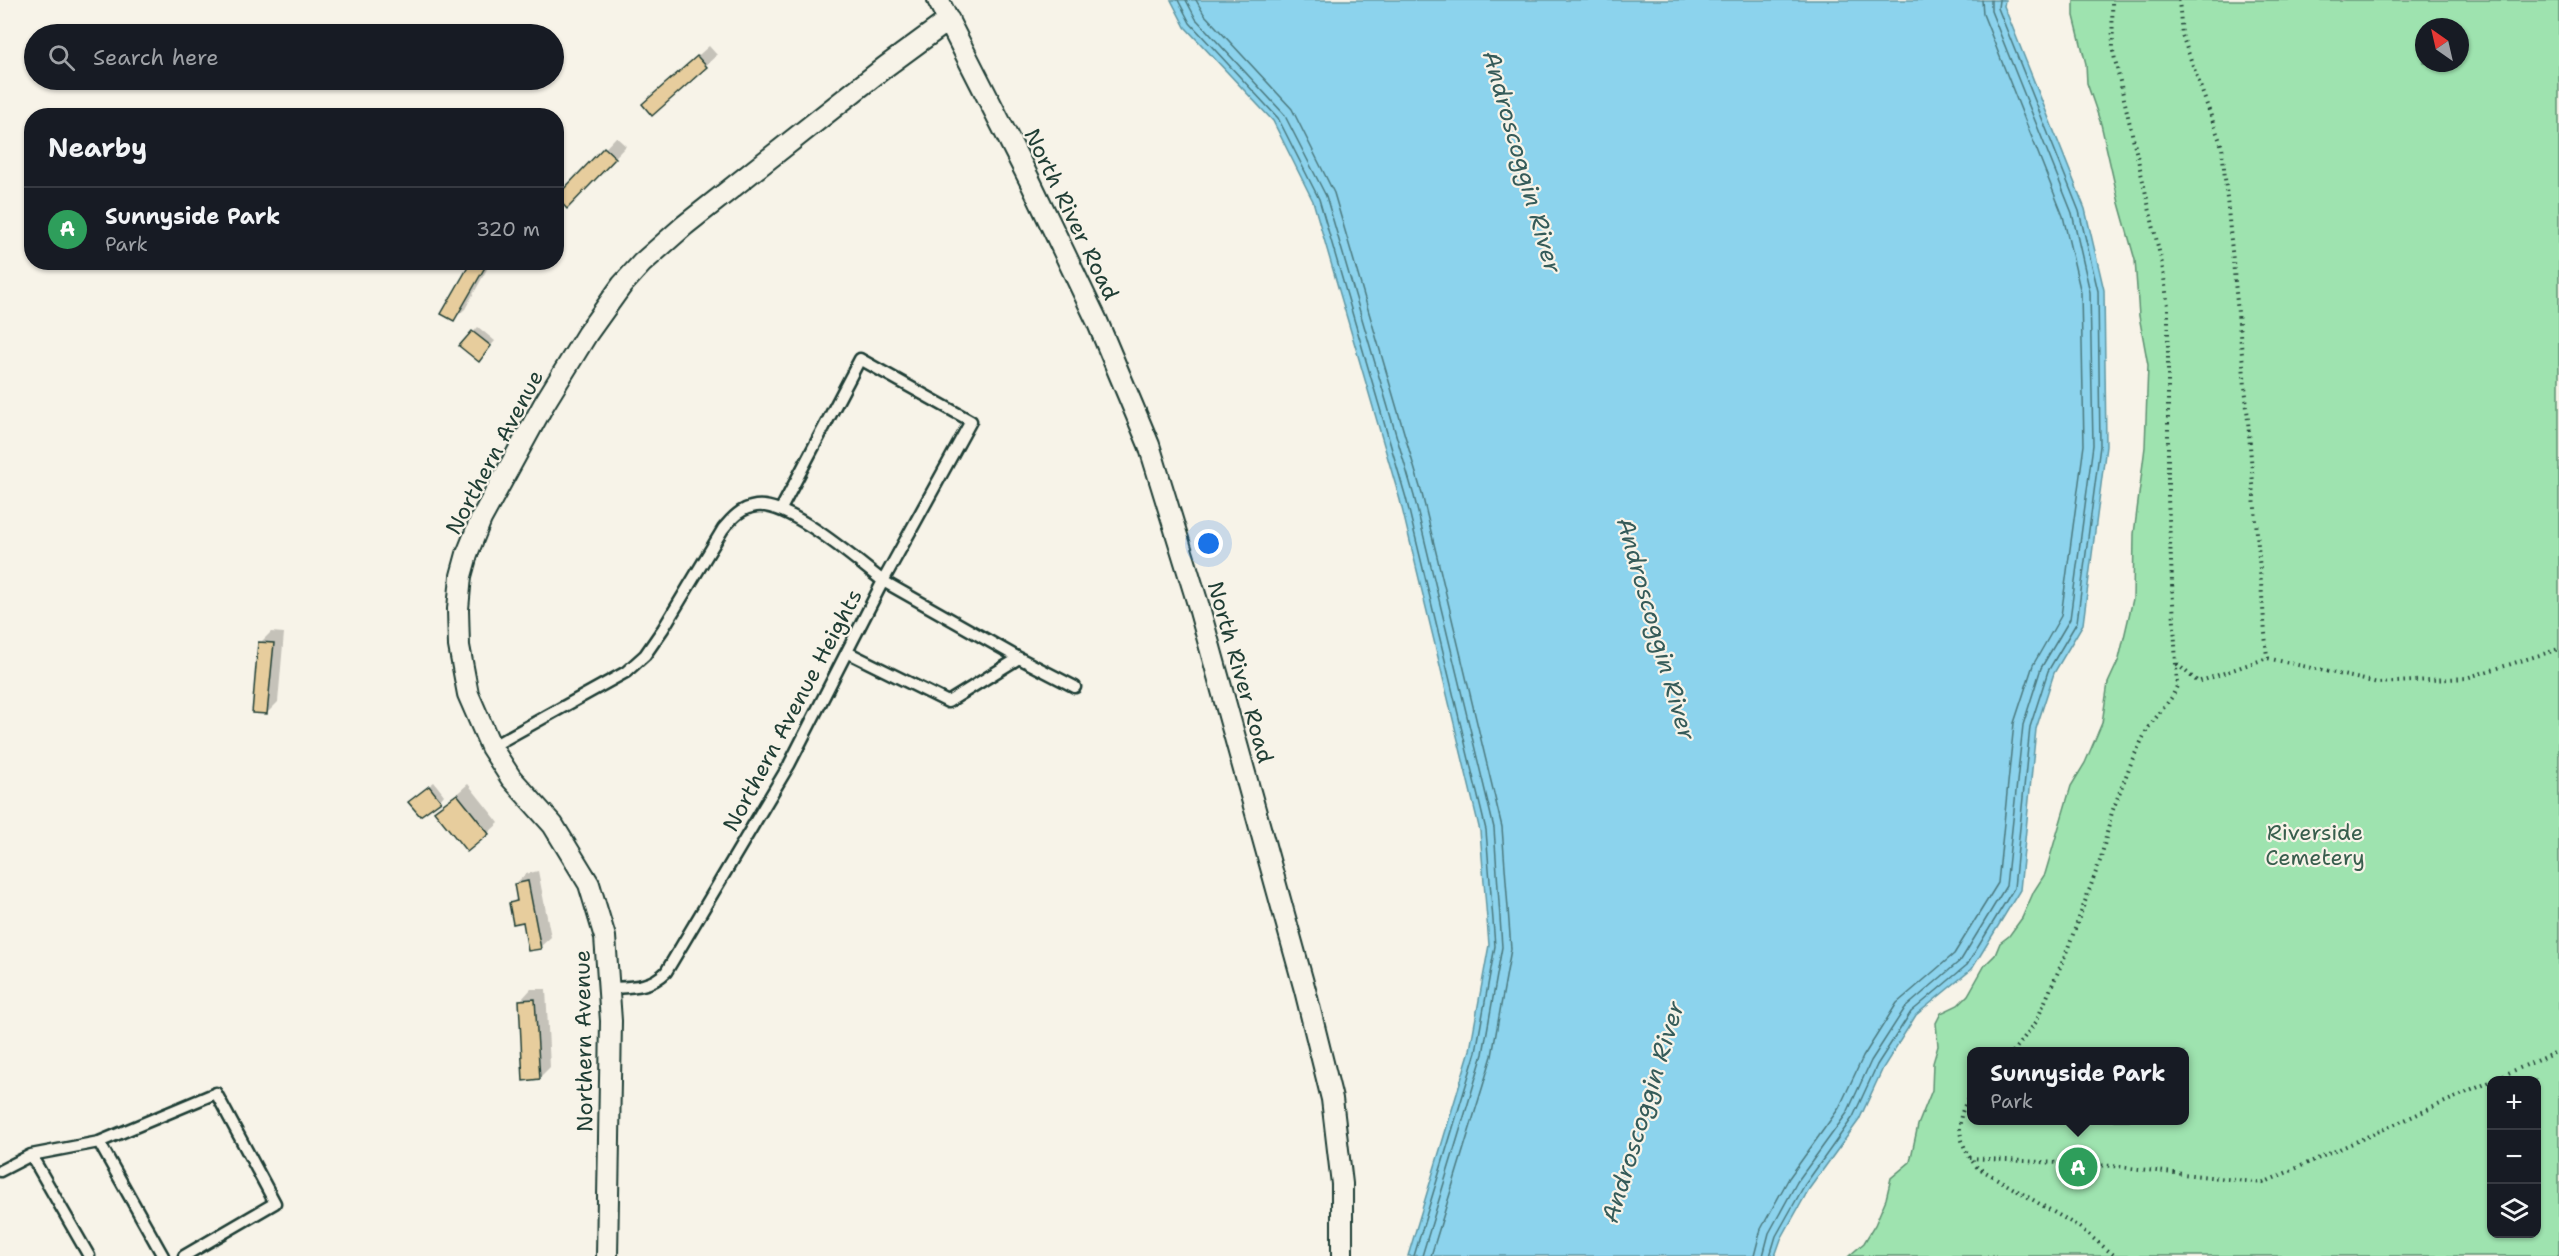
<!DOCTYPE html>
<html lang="en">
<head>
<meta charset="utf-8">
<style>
	:root { --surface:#171b24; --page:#20242c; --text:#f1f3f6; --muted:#9ea1a6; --line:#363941; --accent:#0b8043 }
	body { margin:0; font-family:"Shantell Sans",sans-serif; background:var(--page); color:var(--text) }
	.controls { position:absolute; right:18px; bottom:18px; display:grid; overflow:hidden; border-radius:12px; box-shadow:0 2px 4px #0004 }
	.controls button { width:54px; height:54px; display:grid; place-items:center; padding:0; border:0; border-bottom:2px solid var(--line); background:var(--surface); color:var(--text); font:30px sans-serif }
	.compass { position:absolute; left:2415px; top:18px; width:54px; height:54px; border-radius:50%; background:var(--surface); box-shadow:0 2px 4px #0004; rotate:326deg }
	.you { position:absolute; left:1209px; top:544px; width:21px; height:21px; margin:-15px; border:4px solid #fff; border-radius:50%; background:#1a73e8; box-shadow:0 0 0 9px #1a73e833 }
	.badge { display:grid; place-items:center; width:39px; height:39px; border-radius:50%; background:var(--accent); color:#fff; font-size:20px; font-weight:700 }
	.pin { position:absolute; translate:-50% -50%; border:3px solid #fff; box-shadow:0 2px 6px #0006 }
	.popup { position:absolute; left:1967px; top:1047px; width:222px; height:78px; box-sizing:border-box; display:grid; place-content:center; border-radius:12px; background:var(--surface); filter:drop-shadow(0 2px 4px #0005); font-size:20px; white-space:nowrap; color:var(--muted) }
	.popup b { font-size:22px; color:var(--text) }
	.popup::after { content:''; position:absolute; left:50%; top:100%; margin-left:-12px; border:12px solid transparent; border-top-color:var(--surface) }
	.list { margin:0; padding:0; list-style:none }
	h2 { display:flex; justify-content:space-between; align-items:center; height:78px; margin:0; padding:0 24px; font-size:26px }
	h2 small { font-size:20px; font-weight:400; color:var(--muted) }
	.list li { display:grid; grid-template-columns:39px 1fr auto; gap:18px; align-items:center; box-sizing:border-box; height:84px; padding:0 24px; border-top:2px solid var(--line) }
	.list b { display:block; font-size:22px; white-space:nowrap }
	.list p { margin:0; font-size:20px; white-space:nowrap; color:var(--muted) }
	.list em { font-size:20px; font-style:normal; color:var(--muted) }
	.icon { flex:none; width:33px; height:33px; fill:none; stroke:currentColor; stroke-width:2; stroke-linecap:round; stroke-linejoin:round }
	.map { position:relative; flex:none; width:2559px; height:1256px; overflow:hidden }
	.search { position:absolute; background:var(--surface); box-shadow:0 2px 4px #0004; left:24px; top:24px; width:540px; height:66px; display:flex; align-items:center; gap:15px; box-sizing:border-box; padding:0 21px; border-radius:33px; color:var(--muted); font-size:22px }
	.panel { position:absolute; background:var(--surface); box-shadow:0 2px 4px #0004; left:24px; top:108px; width:540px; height:162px; border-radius:24px }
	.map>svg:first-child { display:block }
</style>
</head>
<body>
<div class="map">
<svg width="2559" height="1256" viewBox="0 0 2559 1256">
	<rect width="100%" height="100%" fill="#f7f3e8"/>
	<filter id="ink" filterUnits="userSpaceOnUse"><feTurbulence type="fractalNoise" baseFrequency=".0167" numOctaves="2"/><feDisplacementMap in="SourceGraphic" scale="12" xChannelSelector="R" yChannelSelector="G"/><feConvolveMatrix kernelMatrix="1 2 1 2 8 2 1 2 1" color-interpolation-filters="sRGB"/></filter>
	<g filter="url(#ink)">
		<path fill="#9ee3af" stroke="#5e9072" stroke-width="1.5" fill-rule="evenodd" d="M2074 0H2559V1256H1849L1864 1243 1875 1225 1886 1199 1891 1178 1910 1162 1918 1125 1932 1090 1933 1063 1938 1046 1936 1023 1941 1013 1958 1005 1968 995 1985 965 1995 955 2000 943 2009 936 2022 918 2034 891 2045 874 2071 786 2085 763 2102 723 2108 683 2119 659 2133 599 2134 534 2145 447 2148 365 2139 316 2135 260 2119 203 2101 124 2087 83 2086 64 2074 16ZM2424 27H2460V63H2424ZM1972 1052H2184V1120H1972ZM2492 1080H2536V1234H2492Z"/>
		<path fill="#8cd3ed" stroke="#6097a3" stroke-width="1.5" d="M1171 0H2005L2004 6 2085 209 2104 290 2106 446 2083 624 2054 673 2036 729 2020 890 1972 969 1916 1015 1883 1068 1859 1120 1809 1189 1781 1239 1775 1256H1408L1470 1050 1489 945 1480 831 1400 500 1313 201 1273 121 1185 27Z"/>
		<path fill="#0003" d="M709 46 717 55 652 114 655 94Z
			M616 137 626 146 567 207 558 198Z
			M473 262H491L465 309 454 319Z
			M478 327 495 341 483 355 461 346Z
			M271 632 284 633 278 702 267 713 260 643Z
			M434 782 444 795 440 800 415 797Z
			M468 784 499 823 488 833 436 812Z
			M538 871 551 937 540 947 511 904 518 897 515 884 526 874Z
			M531 989H546L550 1067 539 1078 521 1000Z"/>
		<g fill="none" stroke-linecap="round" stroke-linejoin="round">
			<path stroke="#4b797e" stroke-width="1.5" d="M1178 0 1190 23 1278 118 1319 199 1406 498 1486 830 1495 946 1476 1052 1414 1256
				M1186 0 1196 19 1284 114 1326 196 1414 496 1494 828 1502 947 1483 1054 1422 1256
				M1196 0 1204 14 1292 109 1334 193 1422 494 1502 827 1511 949 1492 1056 1431 1256
				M1754 1256 1761 1229 1789 1178 1839 1108 1863 1057 1897 1003 1954 954 1998 883 2014 723 2033 665 2061 616 2084 445 2081 293 2063 216 1983 14 1982 0
				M1763 1256 1769 1233 1797 1182 1847 1113 1871 1061 1905 1008 1961 960 2006 886 2023 725 2041 668 2070 619 2093 445 2090 292 2072 213 1991 11V0
				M1770 1256 1776 1236 1804 1186 1853 1117 1877 1065 1911 1012 1967 965 2014 888 2030 727 2048 671 2077 622 2100 446 2098 291 2079 211 1998 8 1999 0"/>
		</g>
		<path fill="#e7cd9d" stroke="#1f3d34" stroke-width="1.5" d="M697 56 707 67 652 116 642 104Z
			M604 147 616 158 567 209 556 197Z
			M471 262H488L454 321 441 314Z
			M472 331 491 346 479 362 459 346Z
			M258 642 274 643 267 714 252 713Z
			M429 786 441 801 420 816 408 802Z
			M457 794 489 834 467 852 434 811Z
			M528 881 541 949 528 951 523 922 513 924 509 903 517 901 514 884Z
			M535 999 540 1079 523 1081 519 1000Z"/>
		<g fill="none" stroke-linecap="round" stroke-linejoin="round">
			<g stroke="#1f3d34" stroke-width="15">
				<path id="service" d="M781 509 860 359 971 421 883 581 1019 658 1075 687
					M847 652 948 702 1019 658
					M491 747 626 672 645 655 663 629 723 529C732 518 741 508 756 506 789 501 857 561 883 581L789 765 666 972C650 988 631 987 610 988
					M99 1142 216 1093 275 1203 184 1256
					M0 1171 31 1155
					M89 1256 31 1155 99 1142 163 1256"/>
			</g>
			<g stroke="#1f3d34" stroke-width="24">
				<path id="minor" d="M938 0 1029 179 1097 321 1149 445 1198 604 1305 990 1332 1099 1342 1184V1256
					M607 1256 611 1021 605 937 589 884 553 825 511 778 491 747 468 694 459 646 458 609 461 576 467 554 481 519 544 404 587 334 622 285 642 263 685 225 885 67 949 20"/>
			</g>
			<path stroke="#1f3d34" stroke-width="4" stroke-dasharray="1.5 4.5" stroke-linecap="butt" d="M2179 0 2182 35 2222 147 2246 396 2267 658
				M2177 664 2198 682 2267 658 2378 683 2466 678 2559 649
				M2013 1052 2036 1022 2065 956 2101 858 2112 812 2133 758 2148 728 2172 697 2177 686 2168 498V306L2162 264 2113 51 2112 0
				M2492 1080 2559 1051
				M1972 1095C1952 1118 1959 1146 1977 1167L2079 1227 2115 1256
				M1970 1158 2112 1166 2263 1183 2492 1081"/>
			<use href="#service" stroke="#f7f3e8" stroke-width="10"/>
			<use href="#minor" stroke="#f7f3e8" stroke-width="20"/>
		</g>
	</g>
	<g text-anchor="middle" stroke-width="4.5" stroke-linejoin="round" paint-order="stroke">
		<g font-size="22" fill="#1f3d34" stroke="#f7f3e8">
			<text transform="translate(1072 214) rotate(64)" y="8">North River Road</text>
			<text transform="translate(494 452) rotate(-62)" y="8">Northern Avenue</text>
			<text transform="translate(1241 672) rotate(74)" y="8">North River Road</text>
			<text transform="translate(792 710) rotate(-62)" y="8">Northern Avenue Heights</text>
			<text transform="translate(583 1041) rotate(-91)" y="8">Northern Avenue</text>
		</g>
		<g font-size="22" fill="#385e4d" stroke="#f7f3e8">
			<text x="2315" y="840">Riverside<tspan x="2315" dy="25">Cemetery</tspan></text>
		</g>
		<g font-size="24" font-style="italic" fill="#355b59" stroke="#f7f3e8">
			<text transform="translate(1522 162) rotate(74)" y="8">Androscoggin River</text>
			<text transform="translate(1656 629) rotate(74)" y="8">Androscoggin River</text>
			<text transform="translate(1643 1112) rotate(-73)" y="8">Androscoggin River</text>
		</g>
	</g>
</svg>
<div class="controls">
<button>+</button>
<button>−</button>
<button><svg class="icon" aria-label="layers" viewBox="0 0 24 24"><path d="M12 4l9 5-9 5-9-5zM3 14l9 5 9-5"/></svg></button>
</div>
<svg class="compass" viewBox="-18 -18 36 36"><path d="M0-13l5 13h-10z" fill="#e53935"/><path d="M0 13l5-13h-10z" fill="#9ea1a6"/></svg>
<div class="you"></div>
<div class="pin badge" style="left:2078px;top:1167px;background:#2e9e5b">A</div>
<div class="popup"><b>Sunnyside Park</b>Park</div>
<div class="search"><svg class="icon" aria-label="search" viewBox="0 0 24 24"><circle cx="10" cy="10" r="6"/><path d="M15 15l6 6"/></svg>Search here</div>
<section class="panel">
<h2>Nearby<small></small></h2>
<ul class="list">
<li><span class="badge" style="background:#2e9e5b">A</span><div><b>Sunnyside Park</b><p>Park</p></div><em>320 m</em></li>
</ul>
</section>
</div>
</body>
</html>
